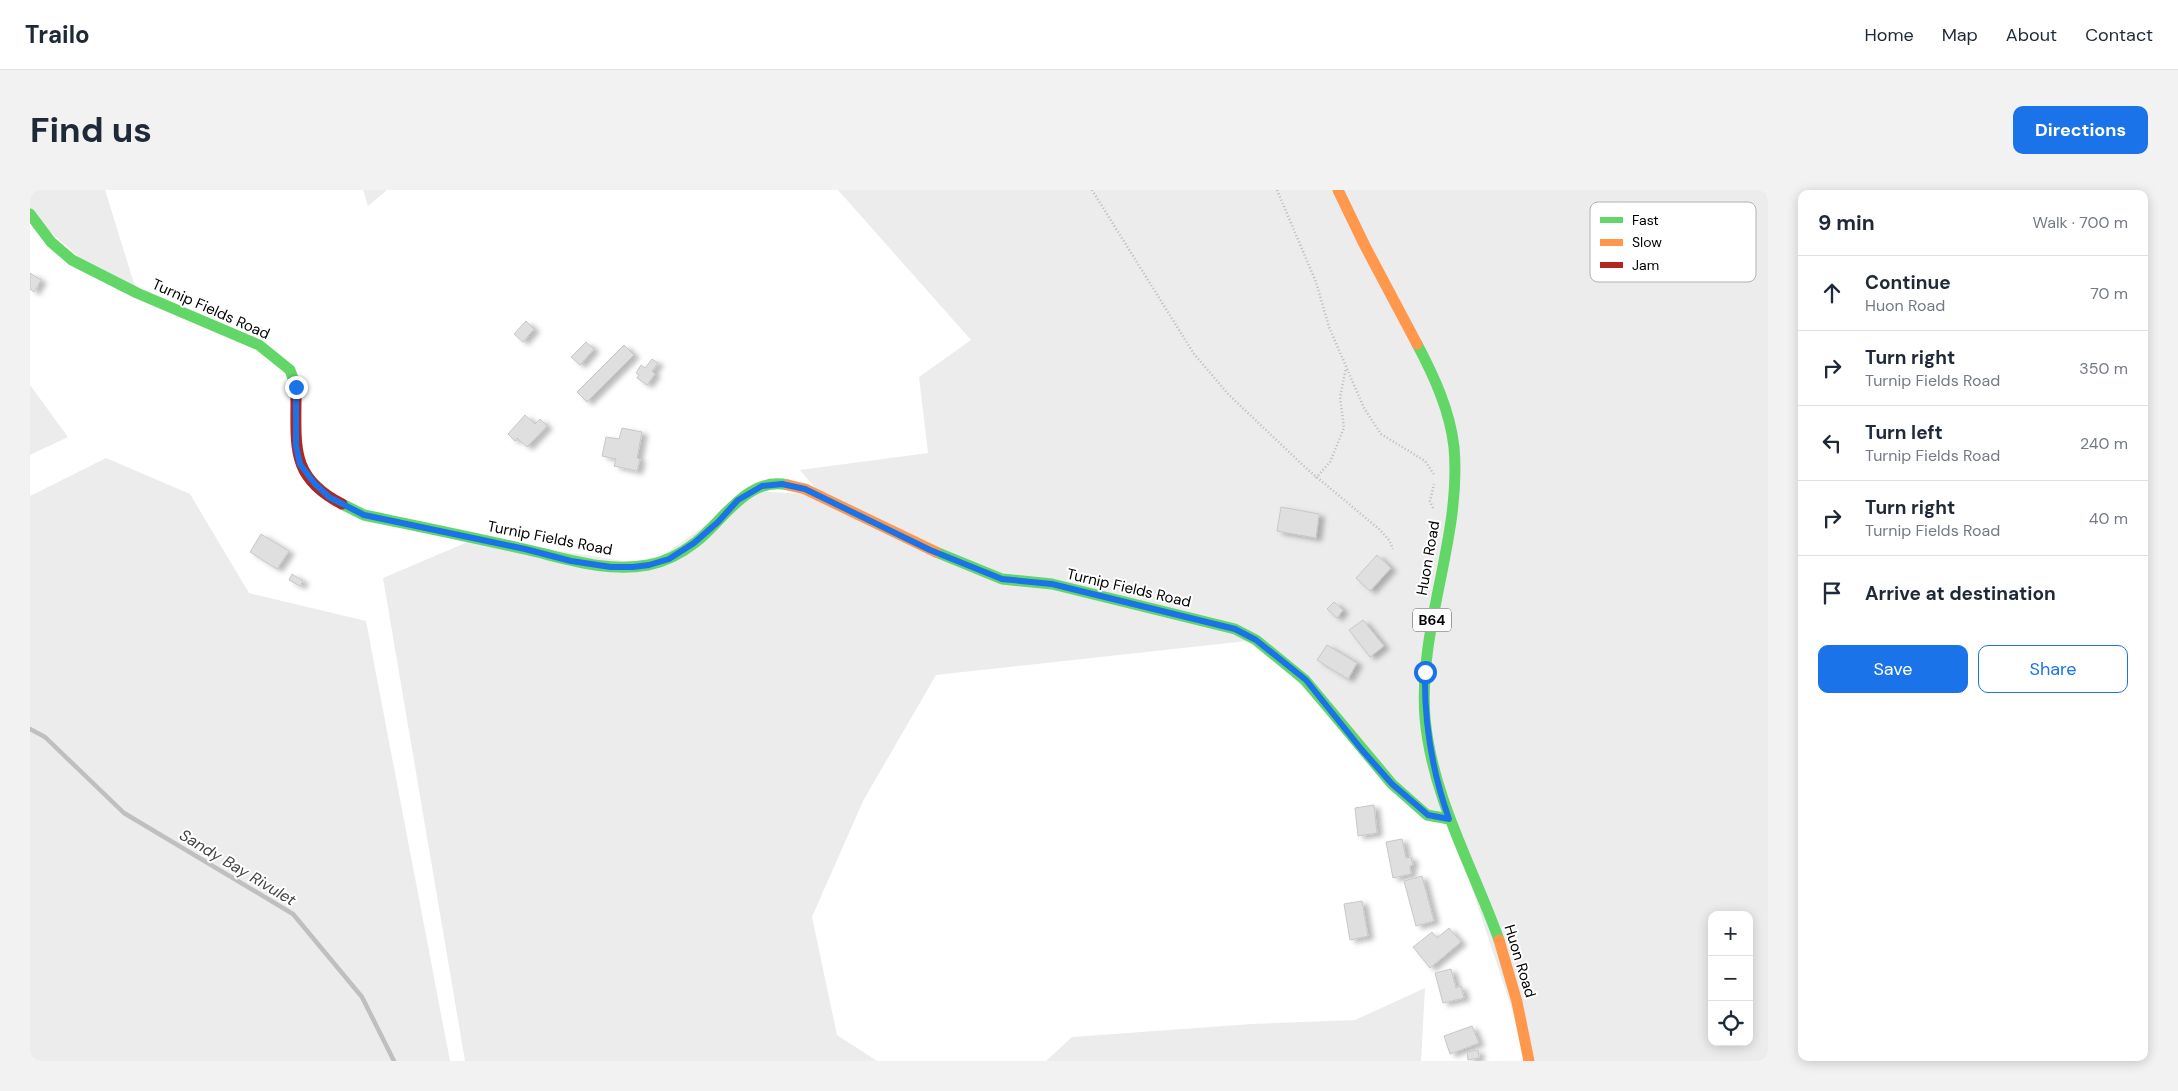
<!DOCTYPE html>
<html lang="en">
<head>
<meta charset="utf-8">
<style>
	:root { --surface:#fff; --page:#f2f2f3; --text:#1f2937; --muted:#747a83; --line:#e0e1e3; --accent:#1a73e8 }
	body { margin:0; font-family:"DM Sans",sans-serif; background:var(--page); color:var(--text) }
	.controls { position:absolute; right:15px; bottom:15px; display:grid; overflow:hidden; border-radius:10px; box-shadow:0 2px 12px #0003 }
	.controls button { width:45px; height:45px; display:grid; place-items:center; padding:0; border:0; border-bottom:1px solid var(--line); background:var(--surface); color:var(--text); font:25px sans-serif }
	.stop { position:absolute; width:15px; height:15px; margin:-11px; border:4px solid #1a73e8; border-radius:50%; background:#fff }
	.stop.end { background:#1a73e8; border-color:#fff; box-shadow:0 1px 5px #0008 }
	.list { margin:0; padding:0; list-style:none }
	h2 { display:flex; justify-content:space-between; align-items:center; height:65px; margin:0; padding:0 20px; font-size:21px }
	h2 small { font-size:16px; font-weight:400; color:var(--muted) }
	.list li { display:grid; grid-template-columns:32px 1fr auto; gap:15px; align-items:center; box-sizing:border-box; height:75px; padding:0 20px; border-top:1px solid var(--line) }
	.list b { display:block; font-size:19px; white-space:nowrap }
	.list p { margin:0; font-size:16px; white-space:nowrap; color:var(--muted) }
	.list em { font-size:16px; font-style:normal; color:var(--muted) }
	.actions { display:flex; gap:10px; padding:15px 20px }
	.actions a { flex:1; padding:11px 0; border:1px solid var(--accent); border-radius:10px; text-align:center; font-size:18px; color:var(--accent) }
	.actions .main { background:var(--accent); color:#fff }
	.icon { flex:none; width:28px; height:28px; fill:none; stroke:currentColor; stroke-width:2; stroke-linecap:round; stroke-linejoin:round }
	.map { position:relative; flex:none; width:1738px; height:871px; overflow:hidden; border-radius:10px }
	header { display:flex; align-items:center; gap:30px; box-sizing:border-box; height:70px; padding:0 25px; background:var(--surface); border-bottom:1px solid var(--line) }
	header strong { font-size:24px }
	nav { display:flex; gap:28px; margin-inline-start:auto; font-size:18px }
	.intro { display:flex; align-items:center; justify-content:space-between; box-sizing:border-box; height:120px; padding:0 30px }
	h1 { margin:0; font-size:35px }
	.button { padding:12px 22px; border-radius:10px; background:var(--accent); color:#fff; font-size:18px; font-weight:700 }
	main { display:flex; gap:30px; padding:0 30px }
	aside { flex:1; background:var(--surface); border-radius:10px; box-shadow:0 2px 12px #0003 }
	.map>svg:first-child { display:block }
</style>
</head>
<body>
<header>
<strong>Trailo</strong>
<nav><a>Home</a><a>Map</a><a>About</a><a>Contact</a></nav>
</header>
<div class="intro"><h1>Find us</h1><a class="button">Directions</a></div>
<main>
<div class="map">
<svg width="1738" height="871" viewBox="0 0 1738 871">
	<defs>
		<filter id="shadow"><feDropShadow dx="5.5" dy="3" stdDeviation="2.5" flood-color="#0004"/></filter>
	</defs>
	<rect width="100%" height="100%" fill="#fff"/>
	<path fill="#ececec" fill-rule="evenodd" d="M0 0H75L107 103 67 83 0 24Z
		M333 0H357L338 16Z
		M808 0H1738V871H1499L1419 629 1397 625 1226 450 906 485 833 611 782 727 807 845 847 871H435L353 388 447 348 619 375 724 301 791 305 770 280 898 263 889 187 941 150ZM1682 725H1719V852H1682Z
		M0 195 38 247 0 265Z
		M76 268 160 304 219 403 336 431 420 871H0V306Z
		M1395 798 1391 871H1016L1042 847 1222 834 1325 830Z"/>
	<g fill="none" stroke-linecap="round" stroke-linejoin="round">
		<path stroke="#bfbfbf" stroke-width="4.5" d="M0 539 15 547 94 623 263 724 332 807 364 871"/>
	</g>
	<path fill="#dfdfdf" stroke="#c7c7c7" filter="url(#shadow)" d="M0 83 11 90 4 102 0 99Z
		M496 131 504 139 493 152 484 144Z
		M556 152 564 159 550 175 541 167Z
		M594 155 604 165 557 212 547 202Z
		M622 169 628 173 622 181 625 184 617 195 607 188 609 185 606 183 611 175 615 178Z
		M495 225 505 234 510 229 517 236 497 257 487 248 485 251 478 244Z
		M592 238 612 242 607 268 610 269 607 281 584 276 586 269 572 266 576 247 589 249Z
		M1251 317 1289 324 1286 348 1247 341Z
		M231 344 259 361 247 379 220 362Z
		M1347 365 1361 378 1340 401 1326 388Z
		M262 384 273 391 270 396 259 390Z
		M1304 412 1313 420 1307 428 1297 419Z
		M1333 430 1354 456 1340 467 1319 440Z
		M1297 455 1327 473 1318 489 1287 470Z
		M1344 615 1347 643 1328 646 1325 618Z
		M1372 649 1376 668 1381 667 1383 675 1380 676 1381 684 1363 688 1356 652Z
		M1392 686 1404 731 1386 736 1374 691Z
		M1332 711 1338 746 1320 750 1314 714Z
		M1419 738 1431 752 1400 778 1383 757 1402 742 1407 748Z
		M1421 779 1426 798 1431 796 1434 808 1413 813 1405 783Z
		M1442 836 1449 853 1420 864 1414 846Z
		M1448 860 1449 868 1438 870 1437 862Z"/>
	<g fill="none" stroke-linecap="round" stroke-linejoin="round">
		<path stroke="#b9b9b9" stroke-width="2.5" stroke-dasharray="1 2.5" stroke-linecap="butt" d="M1062 0 1164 164 1199 205 1277 279 1349 339 1359 350 1363 359
			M1247 0 1286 92 1299 137 1334 218 1351 244 1395 271 1405 286
			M1286 288 1300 272 1314 238 1310 207 1316 178
			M1403 318 1400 311 1404 294"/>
		<path stroke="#63d668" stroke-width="11" d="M0 24 21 52 42 70 107 103 229 155 260 180 266 197V208
			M1387 154C1404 186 1420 221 1424 257 1432 348 1388 436 1395 528 1402 607 1443 677 1469 750
			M312 314 334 325C387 336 441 347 494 359 535 368 576 383 618 375 635 372 652 363 666 352 694 330 717 286 758 295
			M906 362 972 389 1022 394 1205 439 1226 450 1275 490 1362 594 1397 625 1419 629"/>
		<path stroke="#ff974d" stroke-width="11" d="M1308 0 1335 56 1387 154
			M758 295 775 299 906 362
			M1469 750 1487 812 1499 871"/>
		<path stroke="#b3261e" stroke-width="11" d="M266 208C266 258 261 288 312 314"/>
	</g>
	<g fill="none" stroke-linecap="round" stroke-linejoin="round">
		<path stroke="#1a73e8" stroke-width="6" d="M266 197V256L270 274 284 293 299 307 334 325 495 359 541 371 581 377H603L619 375 639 369 664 353 688 332 708 310 732 296 752 294 775 299 900 360 972 389 1022 394 1205 439 1226 450 1276 490 1332 560 1362 594 1398 625 1419 629C1402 581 1394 534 1395 482"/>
	</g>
	<g text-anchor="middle" stroke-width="4" stroke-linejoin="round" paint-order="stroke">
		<rect fill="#fff" stroke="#4c4c4c" stroke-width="1" x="1383" y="418.5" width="38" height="23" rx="4"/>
		<g font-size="14" font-weight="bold" fill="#000">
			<text x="1402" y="435">B64</text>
		</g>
		<g font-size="15" fill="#000" stroke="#fff">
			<text transform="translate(181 119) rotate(24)" y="5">Turnip Fields Road</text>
			<text transform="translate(520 348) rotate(11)" y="5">Turnip Fields Road</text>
			<text transform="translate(1398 368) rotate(-80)" y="5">Huon Road</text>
			<text transform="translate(1099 398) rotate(13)" y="5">Turnip Fields Road</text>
			<text transform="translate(1490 771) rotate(73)" y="5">Huon Road</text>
		</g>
		<g font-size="16" font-style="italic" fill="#444" stroke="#fff">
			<text transform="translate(208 677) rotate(31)" y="6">Sandy Bay Rivulet</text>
		</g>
	</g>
	<rect x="1560" y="12" width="166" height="80" rx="8" fill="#fff" stroke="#b2b2b2" stroke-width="1"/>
	<rect x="1570" y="27" width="23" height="6" fill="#63d668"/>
	<rect x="1570" y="49" width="23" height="7" fill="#ff974d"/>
	<rect x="1570" y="72" width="23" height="6" fill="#b3261e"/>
	<g font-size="14" fill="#000">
		<text x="1602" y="35">Fast</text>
		<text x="1602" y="57">Slow</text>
		<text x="1602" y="80">Jam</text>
	</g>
</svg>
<div class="controls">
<button>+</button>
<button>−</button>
<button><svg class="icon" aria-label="locate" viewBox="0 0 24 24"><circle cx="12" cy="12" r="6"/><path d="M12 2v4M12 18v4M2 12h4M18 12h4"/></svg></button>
</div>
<div class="stop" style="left:1395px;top:482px"></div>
<div class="stop end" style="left:266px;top:197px"></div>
</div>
<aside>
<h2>9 min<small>Walk · 700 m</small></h2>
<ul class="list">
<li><svg class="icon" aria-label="ahead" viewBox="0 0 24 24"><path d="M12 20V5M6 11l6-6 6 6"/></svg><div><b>Continue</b><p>Huon Road</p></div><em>70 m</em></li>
<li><svg class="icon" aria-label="right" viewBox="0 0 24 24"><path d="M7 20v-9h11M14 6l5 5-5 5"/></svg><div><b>Turn right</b><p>Turnip Fields Road</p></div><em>350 m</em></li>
<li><svg class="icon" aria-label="left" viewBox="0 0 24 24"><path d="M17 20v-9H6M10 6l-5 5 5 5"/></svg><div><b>Turn left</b><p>Turnip Fields Road</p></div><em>240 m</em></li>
<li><svg class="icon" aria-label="right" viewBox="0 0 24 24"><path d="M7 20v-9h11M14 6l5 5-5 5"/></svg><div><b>Turn right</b><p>Turnip Fields Road</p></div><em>40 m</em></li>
<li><svg class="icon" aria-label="arrive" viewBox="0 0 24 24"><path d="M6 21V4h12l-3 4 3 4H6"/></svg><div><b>Arrive at destination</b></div></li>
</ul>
<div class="actions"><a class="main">Save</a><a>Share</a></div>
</aside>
</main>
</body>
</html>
